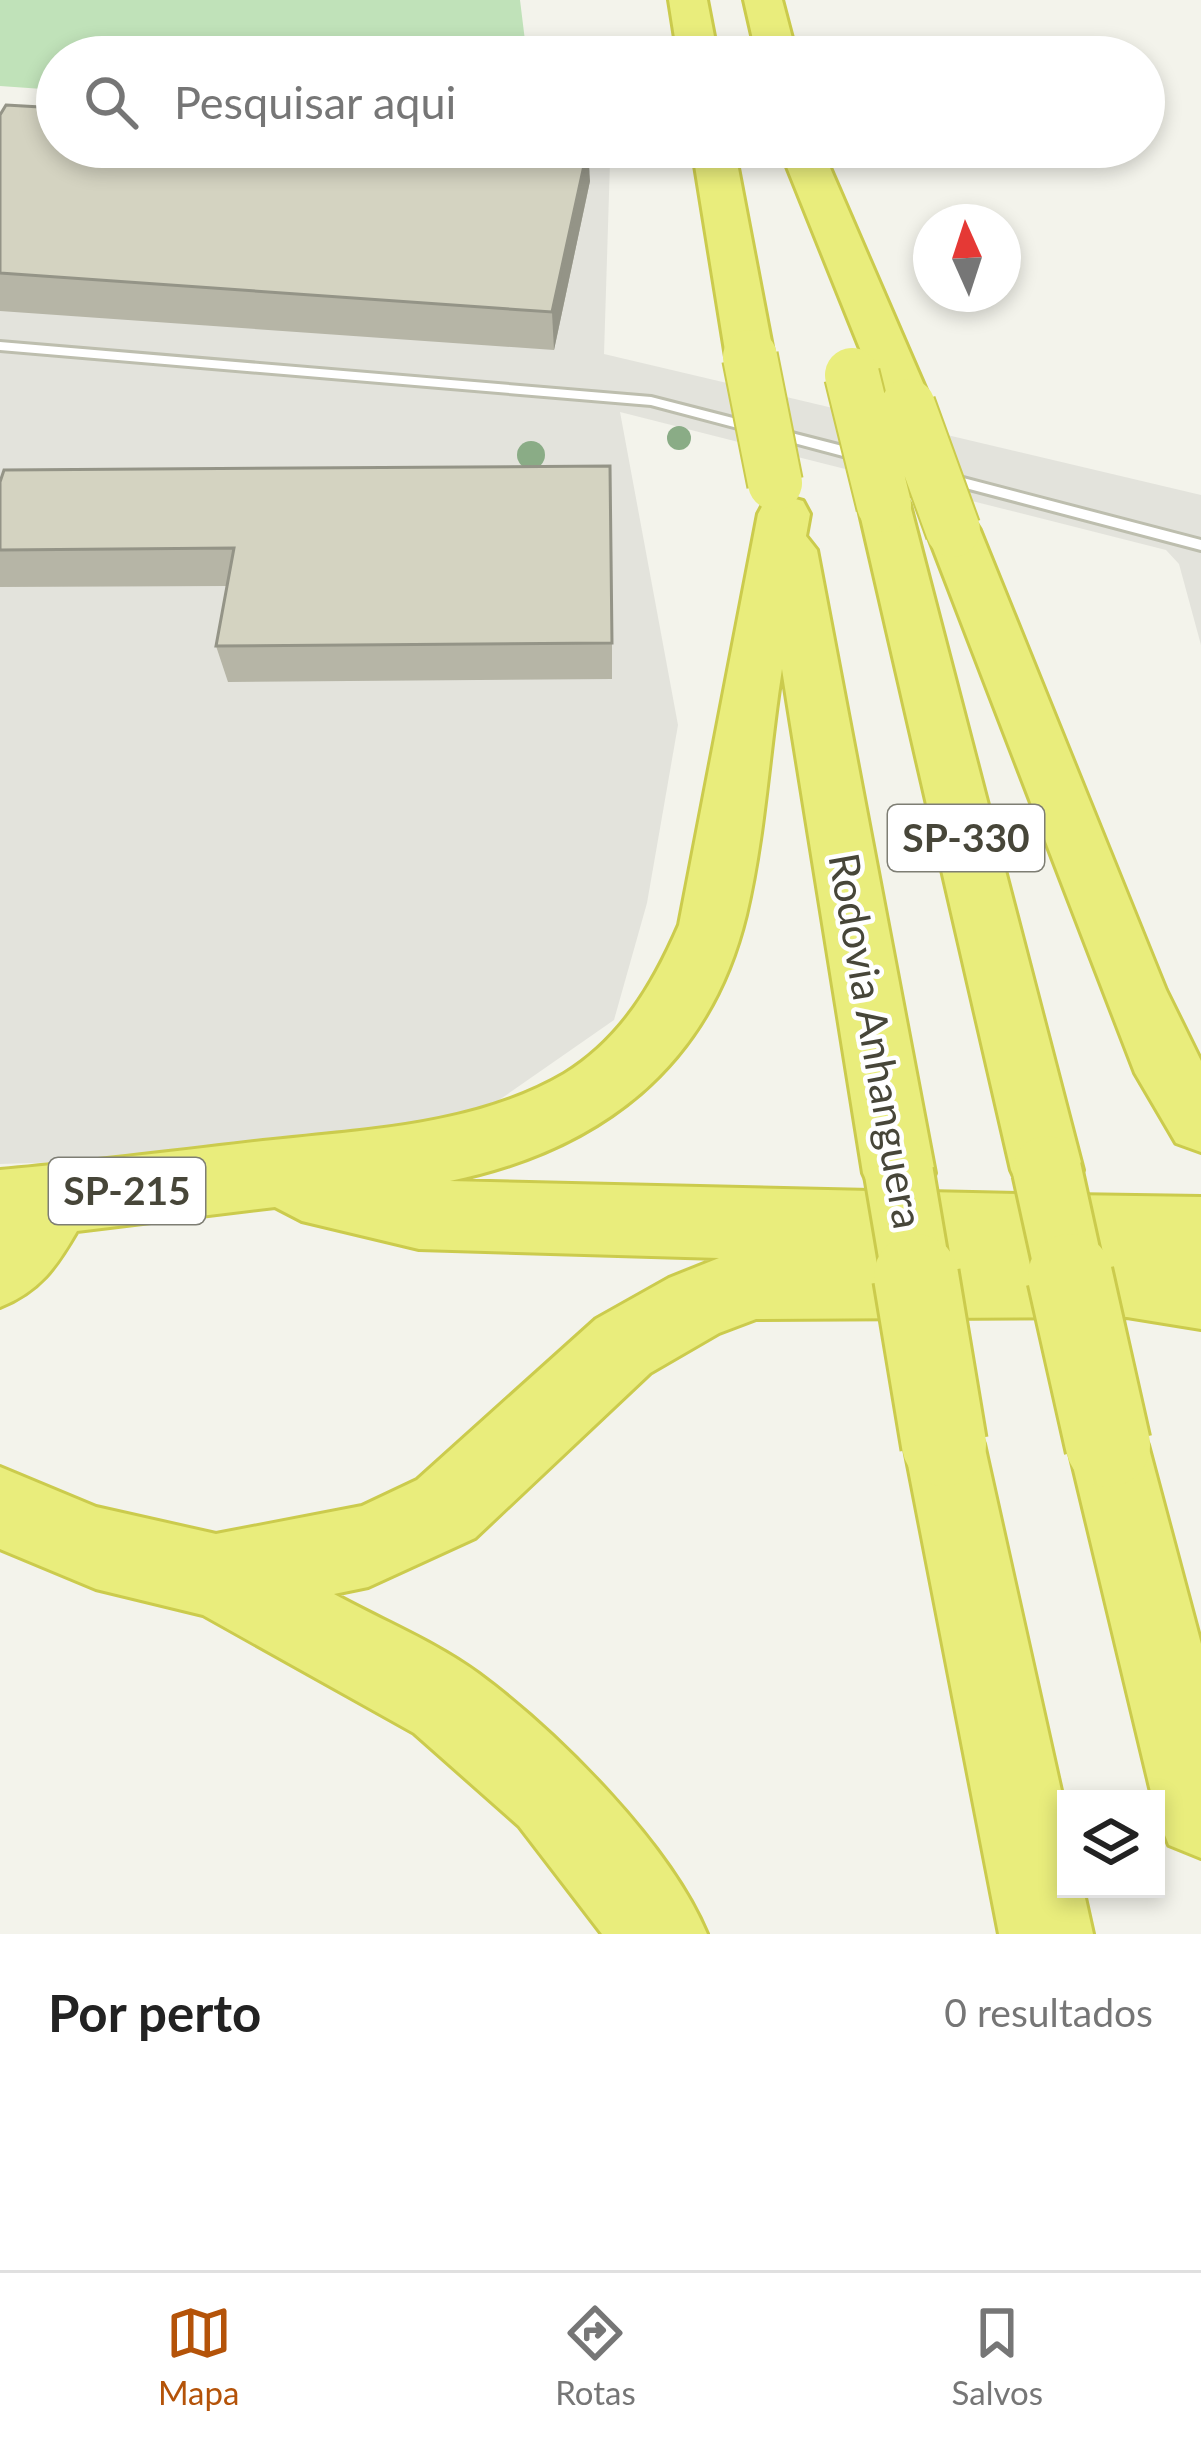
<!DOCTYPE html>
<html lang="pt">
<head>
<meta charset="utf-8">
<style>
	:root { --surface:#fff; --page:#f6f6f6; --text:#222; --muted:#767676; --line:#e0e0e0; --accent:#b45309 }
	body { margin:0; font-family:Lato,sans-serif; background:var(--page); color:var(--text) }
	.controls { position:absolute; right:36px; bottom:36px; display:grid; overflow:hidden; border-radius:0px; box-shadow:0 6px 18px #0003 }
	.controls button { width:108px; height:108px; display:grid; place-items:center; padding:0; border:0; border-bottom:3px solid var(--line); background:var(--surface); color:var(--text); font:60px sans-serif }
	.compass { position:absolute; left:913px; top:204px; width:108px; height:108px; border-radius:50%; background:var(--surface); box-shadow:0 6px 18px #0003; rotate:357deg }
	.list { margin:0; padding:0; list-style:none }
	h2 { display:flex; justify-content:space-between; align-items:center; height:156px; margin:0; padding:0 48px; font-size:51px }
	h2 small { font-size:39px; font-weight:400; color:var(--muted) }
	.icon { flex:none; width:66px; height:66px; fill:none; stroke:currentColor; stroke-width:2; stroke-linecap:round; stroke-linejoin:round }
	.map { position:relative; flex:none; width:1201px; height:1934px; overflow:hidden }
	.search { position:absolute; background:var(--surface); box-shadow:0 6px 18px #0003; left:36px; right:36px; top:36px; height:132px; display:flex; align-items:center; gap:30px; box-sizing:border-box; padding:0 42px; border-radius:66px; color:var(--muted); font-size:45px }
	.sheet { height:336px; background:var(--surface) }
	nav { display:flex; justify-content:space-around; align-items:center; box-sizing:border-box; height:168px; border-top:3px solid var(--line); background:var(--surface); font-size:33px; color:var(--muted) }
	nav a { display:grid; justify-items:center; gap:6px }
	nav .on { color:var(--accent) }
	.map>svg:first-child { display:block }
</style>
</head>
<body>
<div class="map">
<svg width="1201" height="1934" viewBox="0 0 1201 1934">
	<rect width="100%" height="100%" fill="#f3f3eb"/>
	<path fill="#e3e3dc" d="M0 136 57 147H325L610 162 604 354 1201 495V645L1179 564 1166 550 620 412 678 725 647 903 614 1020 469 1121 250 1156 0 1164Z"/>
	<path fill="#c0e2b9" d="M0 0H520L527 57H57V90L0 86Z"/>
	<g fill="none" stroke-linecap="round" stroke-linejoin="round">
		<g stroke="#bdbeae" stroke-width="6">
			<path id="lane" d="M0 342 651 397 862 451 869 456 862 461 651 405 0 350Z
				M940 472 1201 540V550L935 480V474Z"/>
		</g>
		<g stroke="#cbcb4d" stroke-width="6">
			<path id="highway" d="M669 0H707L718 57H678Z
				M744 0H782L797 57H757Z
				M692 147H734L774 357 767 368 750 372 733 368 726 357Z
				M779 147H821L933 406 926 417 908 422 890 417 883 406Z
				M884 487 903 492 910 505 1083 1170 1070 1195 1201 1197V1329L1127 1317 756 1319 719 1333 650 1373 475 1538 368 1587 334 1594C381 1620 436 1642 479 1674 557 1732 670 1844 707 1934H602L519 1826 414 1733 203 1615 96 1589 0 1549V1467L96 1507 216 1534 362 1506 417 1480 596 1319 669 1278 719 1258 419 1249 302 1221 275 1207 77 1231C56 1267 40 1291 0 1307V1170C88 1162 176 1151 263 1141 363 1130 475 1126 564 1074 621 1039 653 985 679 925L758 514 765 501 784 496 803 501 810 514 806 536 817 550 935 1173 927 1192 1022 1194 1011 1170 858 505 865 492ZM782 669 863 1173 871 1191 450 1181C600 1150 709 1067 746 915 765 835 769 750 782 669Z
				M953 511 972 517 980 530 1166 990 1201 1061V1152L1176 1143 1135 1073 926 530 934 517Z
				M944 1404 972 1416 984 1444 1066 1813V1889H1083L1093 1934H999L904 1444 916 1416Z
				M1108 1405 1136 1417 1148 1445 1201 1644V1858L1169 1845 1156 1813 1068 1445 1080 1417Z"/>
		</g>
		<use href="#lane" fill="#fff" fill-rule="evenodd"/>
		<use href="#highway" fill="#e9ed7c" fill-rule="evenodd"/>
		<g stroke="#cbcb4d" stroke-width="58" stroke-linecap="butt">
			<path id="highway-bridge-far2" d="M750 357 775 483
				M852 375 884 505
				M908 406 953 530"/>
		</g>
		<g stroke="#cbcb4d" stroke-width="74" stroke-linecap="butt">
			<path id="highway-bridge-far1" d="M1047 1170 1071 1279
				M899 1173 917 1279"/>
		</g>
		<g stroke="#cbcb4d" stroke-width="90" stroke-linecap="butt">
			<path id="highway-bridge" d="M916 1276 944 1444
				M1070 1276 1108 1445"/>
		</g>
		<use href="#highway-bridge-far2" stroke="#e9ed7c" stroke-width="54"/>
		<use href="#highway-bridge-far1" stroke="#e9ed7c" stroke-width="68"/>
		<use href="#highway-bridge" stroke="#e9ed7c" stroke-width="84"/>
	</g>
	<g fill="#8aac86">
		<circle cx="679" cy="438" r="12"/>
		<circle cx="531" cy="455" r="14"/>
	</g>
	<path fill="#b6b5a6" d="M0 115 590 181 554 350 0 311Z
		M0 482 612 643V679L228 682 216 646 227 586 0 587Z"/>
	<path fill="#949487" d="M588 147 590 181 554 350 552 312Z"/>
	<path fill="#d4d3c1" stroke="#949487" stroke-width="3" d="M6 105 57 108V147H588L552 312 0 273V115Z
		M610 466 612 643 216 646 234 548 0 550V482L4 470Z"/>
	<g text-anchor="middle" stroke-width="9" stroke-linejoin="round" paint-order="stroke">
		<g fill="#fff" stroke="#7e7e74" stroke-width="3">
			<rect x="888" y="805" width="156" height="66" rx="9"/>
			<rect x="49" y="1158" width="156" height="66" rx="9"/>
		</g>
		<g font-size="39" font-weight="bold" fill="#474639">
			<text x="966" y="852">SP-330</text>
			<text x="127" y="1205">SP-215</text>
		</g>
		<g font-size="42" fill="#474639" stroke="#fff">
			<text transform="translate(876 1041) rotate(80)" y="15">Rodovia Anhanguera</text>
		</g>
	</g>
</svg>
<div class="controls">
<button><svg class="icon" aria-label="layers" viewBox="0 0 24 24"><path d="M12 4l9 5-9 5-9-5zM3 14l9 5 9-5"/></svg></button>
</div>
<svg class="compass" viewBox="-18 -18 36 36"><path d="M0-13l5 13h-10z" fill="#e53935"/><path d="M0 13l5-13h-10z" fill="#767676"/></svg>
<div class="search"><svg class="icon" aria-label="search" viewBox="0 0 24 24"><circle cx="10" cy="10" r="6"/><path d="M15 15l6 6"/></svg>Pesquisar aqui</div>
</div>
<section class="sheet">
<h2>Por perto<small>0 resultados</small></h2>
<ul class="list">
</ul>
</section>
<nav>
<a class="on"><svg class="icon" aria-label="map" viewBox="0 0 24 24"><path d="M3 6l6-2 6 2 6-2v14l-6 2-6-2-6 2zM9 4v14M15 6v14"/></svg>Mapa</a>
<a><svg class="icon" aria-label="directions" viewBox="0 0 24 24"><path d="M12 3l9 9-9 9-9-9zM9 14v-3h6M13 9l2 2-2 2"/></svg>Rotas</a>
<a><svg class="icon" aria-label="saved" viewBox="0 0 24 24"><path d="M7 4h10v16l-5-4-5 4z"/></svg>Salvos</a>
</nav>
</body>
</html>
